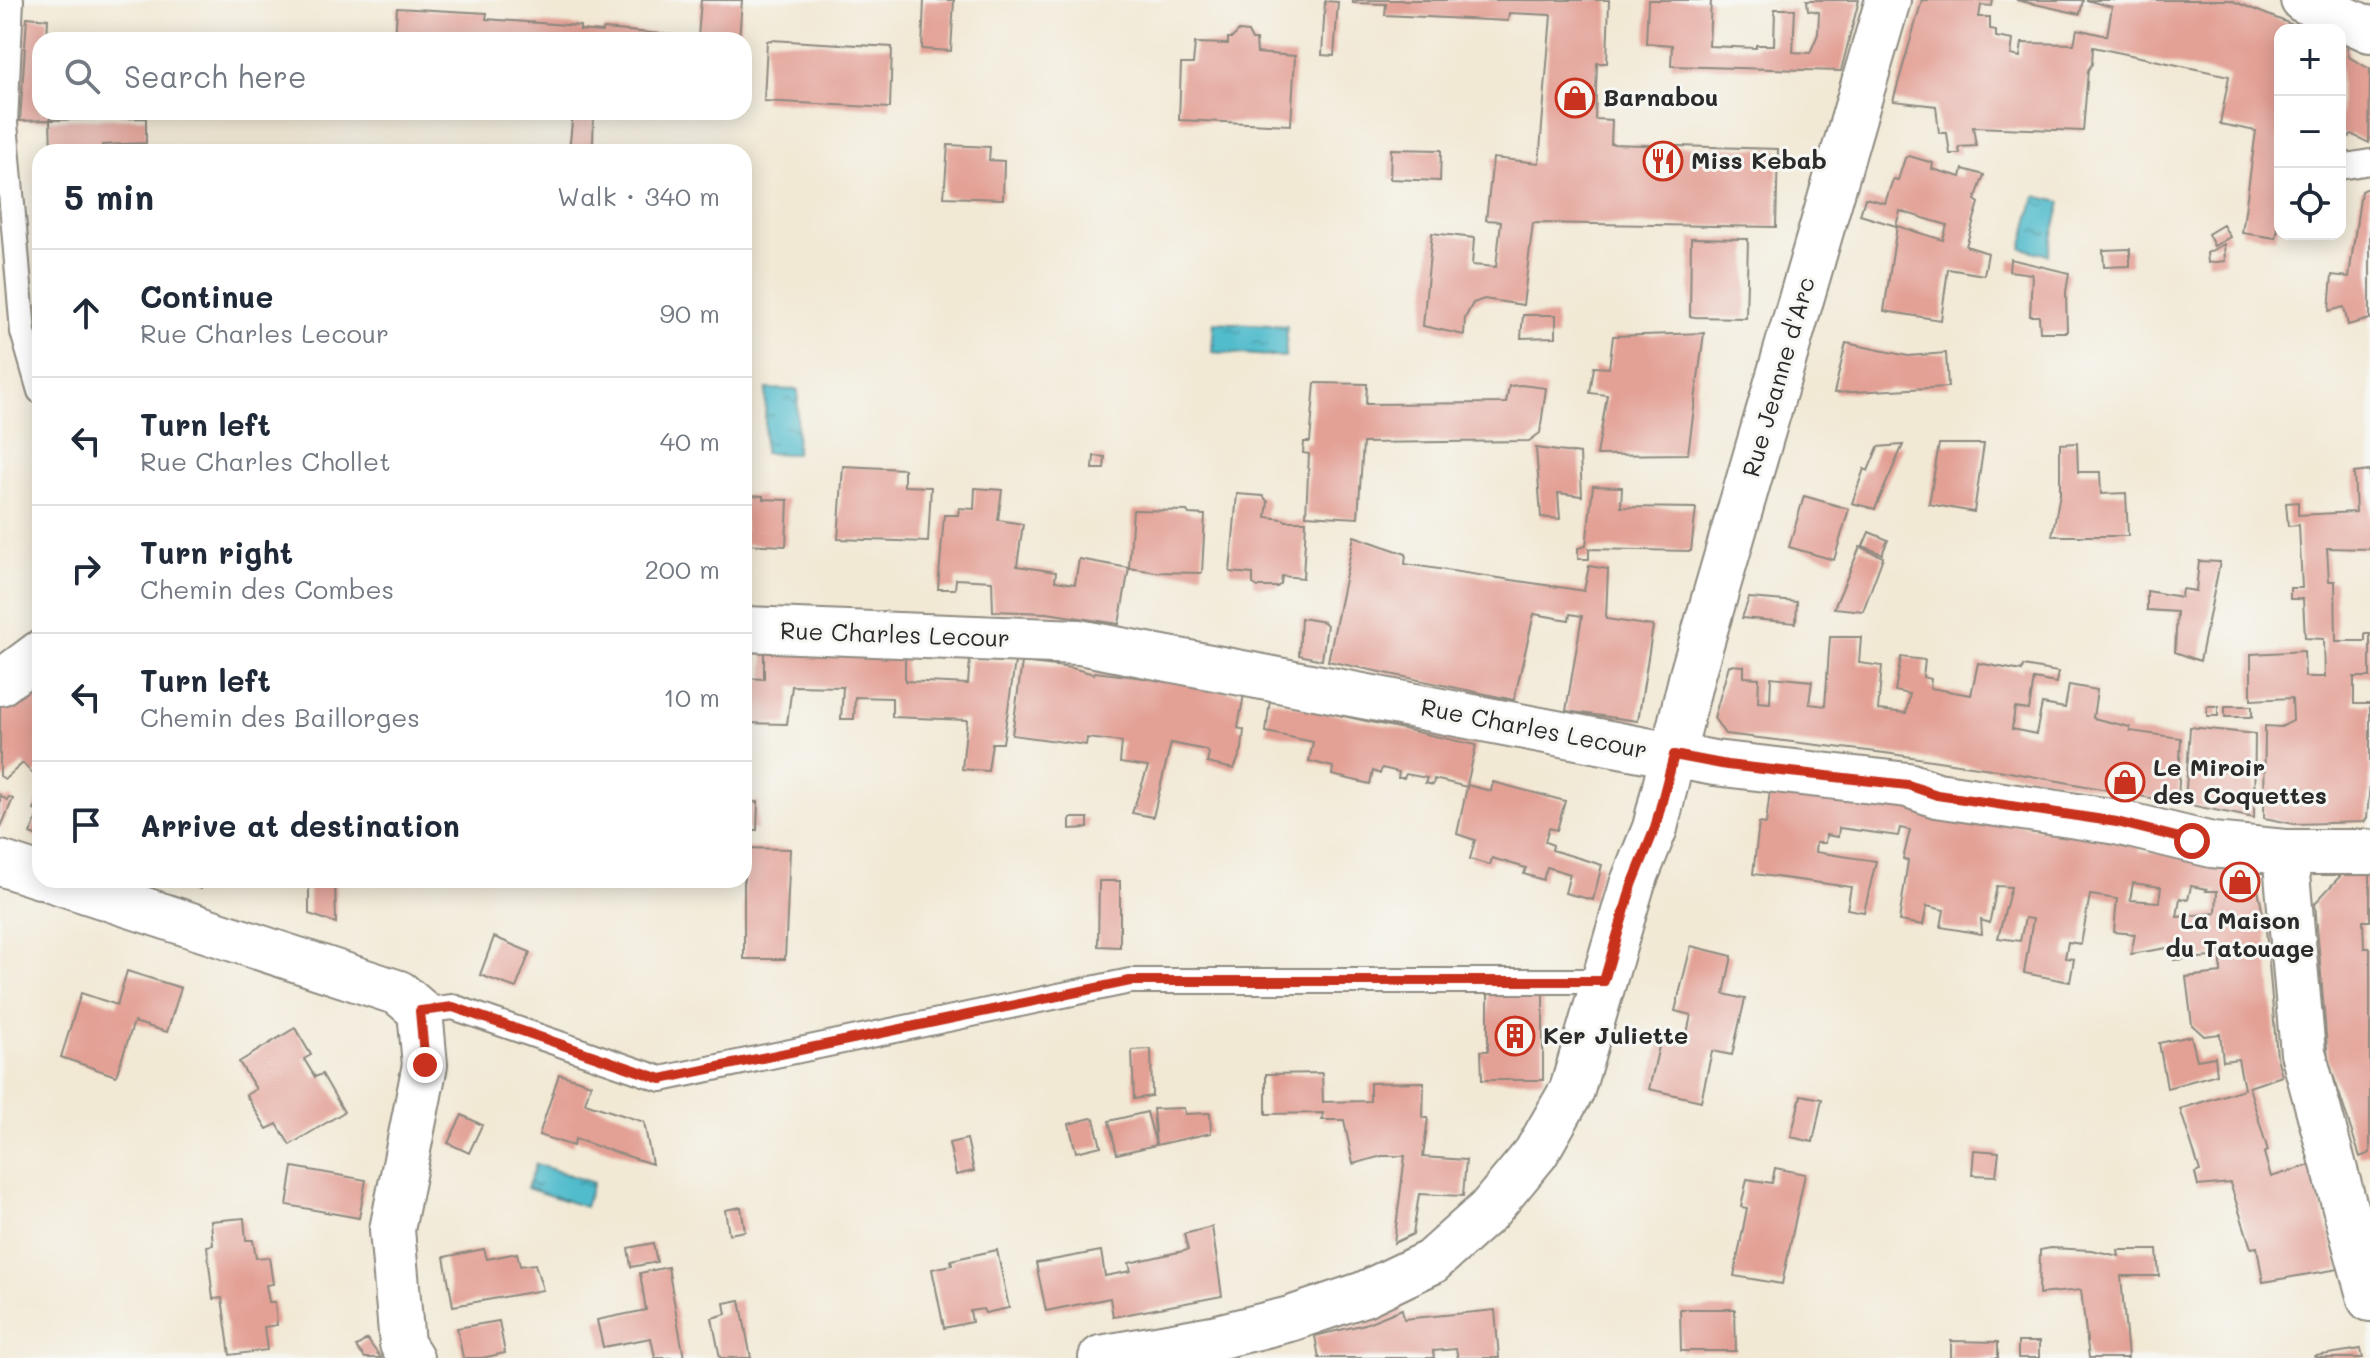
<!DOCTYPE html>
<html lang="en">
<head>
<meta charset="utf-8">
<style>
	:root { --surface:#fff; --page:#f2f2f3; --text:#1f2937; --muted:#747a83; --line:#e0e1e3 }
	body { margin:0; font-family:Mali,sans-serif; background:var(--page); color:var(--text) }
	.controls { position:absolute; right:24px; top:24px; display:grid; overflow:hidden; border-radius:16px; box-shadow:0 4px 20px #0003 }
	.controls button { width:72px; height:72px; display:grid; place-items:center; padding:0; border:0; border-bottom:2px solid var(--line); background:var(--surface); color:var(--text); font:40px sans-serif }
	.stop { position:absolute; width:24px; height:24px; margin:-18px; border:6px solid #c8321e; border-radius:50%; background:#fff }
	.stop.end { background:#c8321e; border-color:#fff; box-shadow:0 2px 8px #0008 }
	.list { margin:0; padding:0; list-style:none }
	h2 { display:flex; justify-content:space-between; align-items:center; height:104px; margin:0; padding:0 32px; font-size:34px }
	h2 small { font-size:26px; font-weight:400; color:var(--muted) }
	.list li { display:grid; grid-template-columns:52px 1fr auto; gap:24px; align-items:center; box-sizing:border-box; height:128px; padding:0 32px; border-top:2px solid var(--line) }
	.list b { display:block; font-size:30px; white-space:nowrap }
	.list p { margin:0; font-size:26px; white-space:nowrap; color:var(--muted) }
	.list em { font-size:26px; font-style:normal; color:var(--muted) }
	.icon { flex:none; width:44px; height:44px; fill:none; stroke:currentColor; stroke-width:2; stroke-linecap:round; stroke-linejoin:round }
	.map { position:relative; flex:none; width:2370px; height:1358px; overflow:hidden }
	.search { position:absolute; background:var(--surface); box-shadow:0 4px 20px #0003; left:32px; top:32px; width:720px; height:88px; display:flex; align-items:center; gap:20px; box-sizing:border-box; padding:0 28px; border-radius:24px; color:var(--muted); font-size:30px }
	.panel { position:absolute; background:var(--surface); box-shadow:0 4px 20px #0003; left:32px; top:144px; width:720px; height:744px; border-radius:24px }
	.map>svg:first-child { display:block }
</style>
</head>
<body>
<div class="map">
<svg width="2370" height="1358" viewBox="0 0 2370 1358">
	<defs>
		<pattern id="water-ripples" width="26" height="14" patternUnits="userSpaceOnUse" patternTransform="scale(2)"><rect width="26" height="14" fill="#51bccc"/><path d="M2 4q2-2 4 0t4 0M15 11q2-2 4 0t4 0" fill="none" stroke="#4399a6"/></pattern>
	</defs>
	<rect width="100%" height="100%" fill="#f6f6f2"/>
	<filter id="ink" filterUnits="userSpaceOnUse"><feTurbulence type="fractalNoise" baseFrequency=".0125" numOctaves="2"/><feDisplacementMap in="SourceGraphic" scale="16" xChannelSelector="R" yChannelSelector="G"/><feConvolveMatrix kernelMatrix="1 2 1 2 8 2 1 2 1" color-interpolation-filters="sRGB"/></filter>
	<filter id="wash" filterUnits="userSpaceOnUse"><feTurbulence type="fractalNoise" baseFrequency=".006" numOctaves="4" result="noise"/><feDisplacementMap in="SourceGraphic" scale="32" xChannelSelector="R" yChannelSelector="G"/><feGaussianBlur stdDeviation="1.8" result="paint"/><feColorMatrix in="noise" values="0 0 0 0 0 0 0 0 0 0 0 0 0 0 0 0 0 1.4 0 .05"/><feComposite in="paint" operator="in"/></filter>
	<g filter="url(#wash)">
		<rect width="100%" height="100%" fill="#f2e9d5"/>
		<path fill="url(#water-ripples)" stroke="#3e747c" stroke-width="2" d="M2035 196 2061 202 2048 255 2022 248Z
			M1214 322 1287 326 1285 357 1212 352Z
			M766 389 798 390 796 454 764 453Z
			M536 1164 593 1183 585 1207 527 1188Z"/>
		<g id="blocks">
			<path fill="#e3a095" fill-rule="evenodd" d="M701 0H742L739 40H395L397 8 487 13 486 19 580 26V30L602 32 604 29 698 37Z
				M924 0H954L951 51 922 49Z
				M1353 0H1609L1607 63H1597L1595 119 1612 120 1611 144 1778 149 1776 227 1533 223 1523 305 1484 299 1473 303 1465 318 1464 335 1423 326 1432 233 1474 238 1472 265 1496 267 1501 221 1486 220 1493 158 1539 163 1551 15 1509 13 1508 21 1385 15 1386 4 1353 3Z
				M1648 0H1711L1709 46 1756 48V45H1774L1775 9H1795L1793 52 1810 53 1818 34 1819 12 1808 10 1807 0H1859L1841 71 1671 66 1672 45 1646 43Z
				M1922 0H1993L1992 6 1981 5 1979 17H1990V29L1996 30V37L2013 40 2011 55 2020 57 2022 43 2074 44 2077 29 2107 36 2112 7 2086 0H2230L2306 30H2280V219L2276 238 2242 233 2256 131 2220 124 2229 76 2093 47 2092 64 2088 70 2083 131 1973 127 1976 146 1959 147 1960 154H1950L1947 133H1939L1936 106 1893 101Z
				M2016 0H2083L2080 14Z
				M1325 1 1338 2 1334 56 1322 55Z
				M27 17 48 19 47 40H40V112H50V120L146 118V143L102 145V148L51 149 50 120 20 121Z
				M1239 31 1248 32 1252 40H1256L1257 53 1295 56 1291 125 1179 120 1181 64H1193L1195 43 1228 44V38H1232Z
				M771 40 892 47 890 108 764 101 767 41Z
				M2340 43 2347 45 2349 57 2370 69 2369 143 2351 134 2349 137 2340 132Z
				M573 112H594L593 143 585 145 584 152H569Z
				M948 145 990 147 989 160 1004 161 1003 199 944 197Z
				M1391 149 1441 150 1440 181 1390 179Z
				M1909 156 1933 163 1932 169 1961 177 1963 169 1984 175 1975 200 1979 203 1966 246 1988 253 1984 275 1948 269 1941 320 1884 311 1897 226 1943 240 1947 225 1900 211 1896 226 1860 215 1865 198 1885 203 1893 179 1898 180 1905 158Z
				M2365 189H2370V319L2348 325 2344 307 2329 311 2332 275 2349 277 2361 191Z
				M2223 225 2230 237 2214 246 2208 234Z
				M1691 238 1748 239 1746 318 1690 317Z
				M2224 244 2225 261 2208 263 2207 253Z
				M2130 249V266L2104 267 2103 250Z
				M2010 259 2069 273 2066 292 2067 332H2040L2039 316H2030L2032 274 2009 271Z
				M1523 315H1556V337L1521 338Z
				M1704 333 1688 454 1597 455 1607 395 1590 393 1594 367 1609 368 1613 336Z
				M1846 343 1908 356 1946 353 1948 387 1834 393Z
				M1315 383 1367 384 1366 404 1506 403 1509 386 1521 385 1546 388 1540 433 1529 441 1363 443 1358 518 1306 515 1309 454 1303 453 1304 442H1310Z
				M2077 443 2078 472H2100L2101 494 2126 493 2128 536H2052L2060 494V444Z
				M1939 444H1984L1974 512 1929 504Z
				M1903 445 1875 509 1852 503 1864 469 1868 471 1878 447Z
				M1536 448 1580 454 1582 496 1558 493 1560 519 1541 517Z
				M1094 456 1105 457 1104 469H1093Z
				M843 466 904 469V486L931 487 928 542 838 539Z
				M2370 471V549L2327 548 2329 581H2335L2336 641H2365V634H2370V677H2354V704H2370V783L2367 818 2364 822 2294 824 2264 818 2265 726 2281 727 2293 721 2292 698 2251 700V654L2304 651 2305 677H2325L2324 639 2305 638 2303 599H2290V588H2302L2299 525 2288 526 2286 503 2298 502V515L2356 512 2354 473Z
				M1593 486 1622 487 1621 507 1696 508 1691 551 1589 549V559H1578V548L1586 546Z
				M975 488 1002 490 998 520 1023 524 1017 566 1056 572 1055 581 1075 584 1079 559 1129 568 1119 624 1047 613 993 611 992 581 956 579 955 589H938L944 515H958L959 508 974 509Z
				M1237 494 1263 496 1268 502 1266 517 1283 519 1286 521H1306L1303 578 1282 576 1281 584 1277 587H1258L1253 584V574L1230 572Z
				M744 495 763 496V499L788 500 786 546 744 544Z
				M1804 496 1849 509 1834 560 1789 547Z
				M1133 510 1187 511 1189 514 1205 515 1202 573 1156 572 1129 568Z
				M1869 532 1888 540 1882 554 1863 546Z
				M1354 536 1406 554 1405 564 1572 589 1584 591 1589 566 1608 569 1606 619 1653 626 1638 721 1566 711 1582 616 1570 614 1569 620 1534 614 1514 700 1328 661Z
				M1860 547 1883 557 1863 611 1834 608Z
				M2199 561 2220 562 2200 661 2175 652 2177 612 2147 610V591L2181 597 2182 589 2196 591Z
				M1749 598 1797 602 1796 623 1742 618Z
				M1301 618 1324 622 1327 625 1322 660 1299 655Z
				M1830 637H1861L1859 663 1882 666 1878 710 1906 713 1910 694 1895 691 1901 657 1925 660 1923 677 1931 679 1930 688 1971 695 1978 663 2022 671 2023 666 2058 672 2056 683 2034 679 2029 710 2015 708 2012 729 2036 734 2042 704 2065 708 2069 685 2097 690 2093 718 2130 727V731L2181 738 2178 803 2004 771 1885 753 1725 734 1714 718 1729 665 1744 666V677L1759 678 1758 702 1770 703 1771 677 1812 681 1809 704 1825 706Z
				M764 651 905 656V681L968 684 970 660 1015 662 1003 743H992L988 771 962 769 967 720 892 717V698L855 697 854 719H841L843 687 792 686 787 724 744 723V678L764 679Z
				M1022 662 1072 668 1094 674 1095 672 1169 681 1244 694 1238 728 1244 730 1242 749 1234 769 1207 763 1209 753 1206 750 1171 743 1153 817 1132 813 1148 767 1120 763 1122 742 1087 738 1086 745 1012 735Z
				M40 675V740L37 743 40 747V774L32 773 23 763 5 779 0 776V699Z
				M1270 700 1476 745 1467 785 1491 791 1493 782 1565 801 1557 830 1549 828 1545 842 1553 845 1552 850 1602 865 1593 900 1565 893 1570 874 1547 867 1543 880 1524 874 1526 868 1492 858 1490 865 1470 859 1475 840 1457 834 1467 787 1434 779 1433 785 1425 783 1427 778 1406 774 1404 778H1398L1399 772 1382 768 1380 774 1373 771 1370 784 1332 775 1333 767 1309 761 1313 742 1266 732Z
				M2207 706H2218V716H2207Z
				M2225 706H2252V717H2225Z
				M2190 727 2255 734 2254 818 2185 804Z
				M1770 790 1878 802 2141 845 2139 851 2253 865 2266 929 2277 1057 2282 1076 2249 1087 2268 1151 2264 1153 2271 1177 2310 1165 2339 1269 2263 1282 2257 1247 2251 1248 2230 1183 2198 1186 2195 1173 2200 1171 2180 1109 2244 1089 2238 1059 2223 1061 2220 1034 2204 1036 2192 1025 2186 977 2221 973V952H2212V957L2174 960 2173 947 2131 954 2135 934 2114 932 2117 899 2090 895 2081 944 2068 942 2065 958 2074 959 2070 982 2024 973 2033 919 2025 918 2020 941 1998 938 2011 887 1997 886 1990 920 1989 923 1981 920 1982 934 1941 927 1944 910 1927 906 1923 925 1899 921 1908 861 1903 859 1910 830 1900 828 1898 836 1839 828 1838 837 1826 835 1825 843H1816L1815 852 1876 861 1864 912 1847 909 1851 887 1753 874 1759 823 1766 824ZM2133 883 2161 887 2159 902 2130 900ZM2191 886 2207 889 2206 891H2217L2216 913 2177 917 2180 898 2188 900Z
				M0 795 7 800 9 797 13 799 0 829Z
				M40 797V838L30 834 39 812 34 810Z
				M758 802 757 830H744V803Z
				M1070 818H1088V828L1070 829Z
				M744 848 790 849 785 959H744Z
				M2370 870V921H2363L2364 948H2370V1153L2360 1157 2328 1059 2315 903 2344 872Z
				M203 880 201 889 176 881V880Z
				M309 880H335L336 923 309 914Z
				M1099 881H1120V947L1098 946Z
				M494 937 530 952 516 988 480 975Z
				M1691 946 1732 956 1724 994 1745 999 1732 1055 1712 1051 1701 1101 1649 1089 1661 1038 1685 1043 1691 1015 1675 1011Z
				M127 971 181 988 167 1032 134 1022 116 1076 61 1057 81 993 117 1005Z
				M1488 989H1543V1080H1482L1481 1051H1488Z
				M295 1028 311 1055 304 1059 315 1077 322 1074 344 1112 290 1145 277 1124 267 1129 246 1095 256 1089 239 1062Z
				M2191 1036 2197 1060 2215 1057 2217 1074 2167 1088 2159 1043Z
				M1151 1049 1152 1096 1134 1099 1132 1050Z
				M1322 1073 1323 1102 1370 1101V1083L1424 1082 1423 1118H1428L1423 1157 1466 1160 1463 1196 1419 1194 1413 1234 1394 1243 1405 1156H1382L1353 1164 1344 1120H1322L1323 1113 1266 1114V1074Z
				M559 1074 591 1084 585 1103 644 1122 652 1164 575 1139 573 1146 539 1135Z
				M1801 1095 1822 1099 1813 1142 1791 1137Z
				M1184 1108 1185 1114 1210 1113 1211 1133 1156 1145 1153 1109Z
				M1147 1112 1156 1145 1117 1154 1109 1121Z
				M462 1115 482 1125 469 1153 448 1143Z
				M1091 1118 1094 1119 1101 1146 1076 1152 1069 1124Z
				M967 1139 974 1171 956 1175 949 1143Z
				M1974 1150 1999 1152 1996 1176 1972 1175Z
				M293 1167 366 1180 359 1218 287 1205Z
				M1775 1168 1805 1174 1782 1284 1734 1276 1747 1208 1741 1207 1747 1179 1772 1183Z
				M741 1207 745 1231 729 1234 725 1210Z
				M244 1218 246 1240H253L256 1258 269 1257 273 1284 266 1285 269 1302H275L277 1325 264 1327 267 1350 230 1355 222 1298 213 1299 207 1246 213 1245 211 1221Z
				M1212 1227 1222 1296 1113 1317 1110 1298 1046 1311 1036 1263 1101 1251 1105 1276 1131 1271 1129 1263 1188 1250 1184 1234Z
				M653 1243 657 1262 631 1267 628 1248Z
				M2051 1248 2091 1250 2119 1256 2118 1250H2157L2159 1276H2121L2128 1358H2089L2081 1290 2039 1294 2040 1250Z
				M484 1249 487 1259 517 1253 520 1266 535 1264 543 1290 453 1306 444 1257Z
				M997 1250 1009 1308 985 1313 983 1309 970 1311 972 1322 944 1328 932 1269 952 1265 951 1260Z
				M668 1267 684 1358H655L651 1338 603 1347 597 1320 646 1310 640 1273Z
				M740 1300 751 1358H720L712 1318 726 1314 724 1303Z
				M1402 1309 1404 1319 1495 1310 1499 1358H1458L1456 1349 1433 1351 1434 1358H1319L1315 1336 1365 1324Z
				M1680 1309H1735L1736 1351H1681Z
				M499 1321 505 1353 482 1358H463L457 1328Z
				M367 1339 381 1358H365L356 1347Z
				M1951 1341 1998 1342V1358H1951Z
				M2018 1342H2039V1358H2018Z
				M2361 1349 2363 1358H2315V1356Z"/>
		</g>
	</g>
	<g filter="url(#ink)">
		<use href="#blocks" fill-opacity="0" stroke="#8e8a80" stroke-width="2"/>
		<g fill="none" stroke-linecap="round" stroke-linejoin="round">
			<g stroke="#8e8a80" stroke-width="28">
				<path id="service" d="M11 0 5 123 23 332 40 391
					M2340 167 2370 162
					M420 1011 453 1007 661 1079 1130 981H1604"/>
			</g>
			<g stroke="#8e8a80" stroke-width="48">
				<path id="minor" d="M2303 0 2370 30
					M744 629 1079 642 1714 763 1908 785 1937 795 2117 822 2212 845 2285 852H2370
					M0 683 40 653
					M2285 852 2303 1053 2370 1299
					M0 863 40 876
					M53 880 399 993 420 1011 425 1065 392 1230 402 1344 411 1358"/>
			</g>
			<g stroke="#8e8a80" stroke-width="48">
				<path id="tertiary" d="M1101 1358 1213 1338 1290 1319 1364 1294 1431 1262 1488 1211 1536 1153 1572 1090 1632 885 1655 828 1692 675 1888 0"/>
			</g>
			<use href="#service" stroke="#fff" stroke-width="24"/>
			<use href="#minor" stroke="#fff" stroke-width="44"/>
			<use href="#tertiary" stroke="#fff" stroke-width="44"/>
		</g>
	</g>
	<g fill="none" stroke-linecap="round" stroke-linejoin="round" filter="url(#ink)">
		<path stroke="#c8321e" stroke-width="10" d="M425 1065 420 1011 453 1007 661 1079 1130 981H1604L1632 885 1655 828 1674 755 1727 765 1908 785 1937 795 2117 822 2192 841"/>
	</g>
	<defs>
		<g id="shop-ring" transform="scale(2)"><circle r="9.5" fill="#f6f6f2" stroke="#c8321e" stroke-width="1.5"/><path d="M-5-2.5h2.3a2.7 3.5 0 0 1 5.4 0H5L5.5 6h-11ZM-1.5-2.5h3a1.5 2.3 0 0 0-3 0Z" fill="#c8321e"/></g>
		<g id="restaurant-ring" transform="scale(2)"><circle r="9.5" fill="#f6f6f2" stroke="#c8321e" stroke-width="1.5"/><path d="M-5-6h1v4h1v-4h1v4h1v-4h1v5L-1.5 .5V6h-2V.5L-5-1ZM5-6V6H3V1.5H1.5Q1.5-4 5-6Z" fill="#c8321e"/></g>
		<g id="building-ring" transform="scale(2)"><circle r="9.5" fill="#f6f6f2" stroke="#c8321e" stroke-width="1.5"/><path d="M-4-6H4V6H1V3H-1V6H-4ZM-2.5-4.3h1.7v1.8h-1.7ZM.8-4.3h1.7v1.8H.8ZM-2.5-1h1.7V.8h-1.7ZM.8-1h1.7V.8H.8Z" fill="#c8321e"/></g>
	</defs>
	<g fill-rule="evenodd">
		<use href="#shop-ring" x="1575" y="98"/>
		<use href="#restaurant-ring" x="1663" y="161"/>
		<use href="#shop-ring" x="2125" y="782"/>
		<use href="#shop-ring" x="2240" y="882"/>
		<use href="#building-ring" x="1515" y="1036"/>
	</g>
	<g text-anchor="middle" stroke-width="6" stroke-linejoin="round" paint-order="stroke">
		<g font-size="24" font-weight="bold" fill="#2b2b2b" stroke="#f6f6f2" text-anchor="start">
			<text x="1603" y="106">Barnabou</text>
			<text x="1691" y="169">Miss Kebab</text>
			<text x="2153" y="776">Le Miroir<tspan x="2153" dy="28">des Coquettes</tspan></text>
			<text x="2240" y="929" text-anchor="middle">La Maison<tspan x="2240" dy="28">du Tatouage</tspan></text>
			<text x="1543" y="1044">Ker Juliette</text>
		</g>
		<g font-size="24" fill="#2b2b2b" stroke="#f6f6f2">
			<text transform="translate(1779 377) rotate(-74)" y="8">Rue Jeanne d'Arc</text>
			<text transform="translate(895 635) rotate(2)" y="8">Rue Charles Lecour</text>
			<text transform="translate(1534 729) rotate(11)" y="8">Rue Charles Lecour</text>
		</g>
	</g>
</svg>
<div class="controls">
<button>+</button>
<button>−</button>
<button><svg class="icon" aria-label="locate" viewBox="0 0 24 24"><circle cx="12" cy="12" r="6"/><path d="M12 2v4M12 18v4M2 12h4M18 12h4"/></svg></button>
</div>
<div class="stop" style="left:2192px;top:841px"></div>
<div class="stop end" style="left:425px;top:1065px"></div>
<div class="search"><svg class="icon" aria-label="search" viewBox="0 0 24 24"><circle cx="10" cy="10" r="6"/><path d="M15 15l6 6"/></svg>Search here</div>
<section class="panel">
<h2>5 min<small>Walk · 340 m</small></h2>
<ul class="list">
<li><svg class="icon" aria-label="ahead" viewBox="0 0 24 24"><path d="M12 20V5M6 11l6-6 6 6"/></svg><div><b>Continue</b><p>Rue Charles Lecour</p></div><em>90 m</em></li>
<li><svg class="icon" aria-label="left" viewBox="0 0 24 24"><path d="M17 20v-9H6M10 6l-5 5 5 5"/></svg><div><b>Turn left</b><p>Rue Charles Chollet</p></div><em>40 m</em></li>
<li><svg class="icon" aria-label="right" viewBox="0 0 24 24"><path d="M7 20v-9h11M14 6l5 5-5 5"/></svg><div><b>Turn right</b><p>Chemin des Combes</p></div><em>200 m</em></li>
<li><svg class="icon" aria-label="left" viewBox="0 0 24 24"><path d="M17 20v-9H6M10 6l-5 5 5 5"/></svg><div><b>Turn left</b><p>Chemin des Baillorges</p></div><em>10 m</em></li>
<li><svg class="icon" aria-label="arrive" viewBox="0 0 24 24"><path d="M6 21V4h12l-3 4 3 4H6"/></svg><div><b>Arrive at destination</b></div></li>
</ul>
</section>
</div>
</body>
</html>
